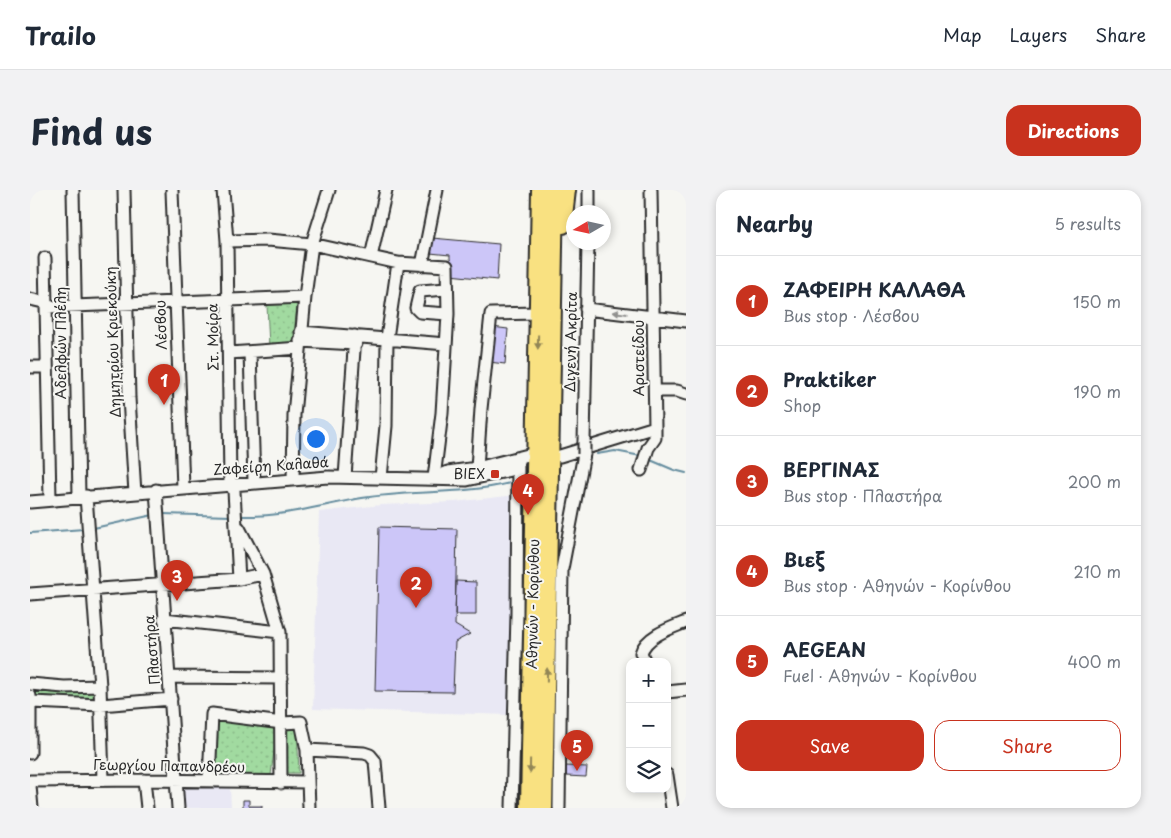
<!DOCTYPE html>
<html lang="en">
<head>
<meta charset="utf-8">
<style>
	:root { --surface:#fff; --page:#f2f2f3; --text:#1f2937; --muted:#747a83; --line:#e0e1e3; --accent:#c8321e }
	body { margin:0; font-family:"Playpen Sans",sans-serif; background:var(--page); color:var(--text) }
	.controls { position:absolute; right:15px; bottom:15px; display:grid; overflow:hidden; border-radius:10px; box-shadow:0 2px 8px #0003 }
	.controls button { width:45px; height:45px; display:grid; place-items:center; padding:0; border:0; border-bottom:1px solid var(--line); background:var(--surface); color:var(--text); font:25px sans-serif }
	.compass { position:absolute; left:536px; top:15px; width:45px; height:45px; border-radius:50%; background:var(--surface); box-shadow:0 2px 8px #0003; rotate:261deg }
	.you { position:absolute; left:285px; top:248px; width:18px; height:18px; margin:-12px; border:4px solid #fff; border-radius:50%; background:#1a73e8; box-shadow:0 0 0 8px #1a73e833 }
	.badge { display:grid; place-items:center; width:32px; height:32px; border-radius:50%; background:var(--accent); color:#fff; font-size:16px; font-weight:700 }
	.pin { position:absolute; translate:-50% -41px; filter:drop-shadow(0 1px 2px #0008) }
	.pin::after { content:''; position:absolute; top:26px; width:18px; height:15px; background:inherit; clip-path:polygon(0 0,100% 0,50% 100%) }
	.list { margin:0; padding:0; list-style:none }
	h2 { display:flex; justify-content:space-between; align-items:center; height:65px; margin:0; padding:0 20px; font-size:21px }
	h2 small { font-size:16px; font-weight:400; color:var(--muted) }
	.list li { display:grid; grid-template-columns:32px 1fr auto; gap:15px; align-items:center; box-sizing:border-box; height:90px; padding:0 20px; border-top:1px solid var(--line) }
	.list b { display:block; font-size:19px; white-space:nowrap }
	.list p { margin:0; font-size:16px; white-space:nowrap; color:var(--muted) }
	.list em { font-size:16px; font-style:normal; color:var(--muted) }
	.actions { display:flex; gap:10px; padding:15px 20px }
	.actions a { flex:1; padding:11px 0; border:1px solid var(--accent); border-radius:15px; text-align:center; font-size:18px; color:var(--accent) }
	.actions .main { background:var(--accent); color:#fff }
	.icon { flex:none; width:28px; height:28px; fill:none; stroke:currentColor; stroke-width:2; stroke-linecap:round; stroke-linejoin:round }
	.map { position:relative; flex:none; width:656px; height:618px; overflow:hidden; border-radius:15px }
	header { display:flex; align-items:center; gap:30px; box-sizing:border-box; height:70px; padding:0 25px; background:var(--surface); border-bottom:1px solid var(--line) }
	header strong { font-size:24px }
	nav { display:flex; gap:28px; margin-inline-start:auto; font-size:18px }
	.intro { display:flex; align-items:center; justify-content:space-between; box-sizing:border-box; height:120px; padding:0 30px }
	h1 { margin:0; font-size:35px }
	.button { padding:12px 22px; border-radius:15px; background:var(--accent); color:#fff; font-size:18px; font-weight:700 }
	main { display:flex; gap:30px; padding:0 30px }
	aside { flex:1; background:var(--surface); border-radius:15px; box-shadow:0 2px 8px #0003 }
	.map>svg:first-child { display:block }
</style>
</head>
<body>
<header>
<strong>Trailo</strong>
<nav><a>Map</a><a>Layers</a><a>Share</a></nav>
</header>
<div class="intro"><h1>Find us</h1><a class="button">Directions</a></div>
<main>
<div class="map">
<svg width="656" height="618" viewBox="0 0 656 618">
	<defs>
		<pattern id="grass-dots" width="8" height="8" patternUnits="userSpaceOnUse" patternTransform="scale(1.25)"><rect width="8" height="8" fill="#a1daa0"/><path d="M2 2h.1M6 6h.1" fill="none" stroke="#8bbb8a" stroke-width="1.8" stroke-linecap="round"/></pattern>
	</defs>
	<rect width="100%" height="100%" fill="#f6f6f2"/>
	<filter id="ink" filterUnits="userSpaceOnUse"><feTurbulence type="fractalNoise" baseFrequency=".02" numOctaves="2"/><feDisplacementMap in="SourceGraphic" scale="10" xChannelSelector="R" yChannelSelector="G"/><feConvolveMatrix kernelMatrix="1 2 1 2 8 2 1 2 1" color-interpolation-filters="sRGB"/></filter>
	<g filter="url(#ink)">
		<path fill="#e9e8f4" d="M486 305 481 525 283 519 289 322 351 315 424 312Z
			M153 595 200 596 201 618H154Z"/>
		<path fill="url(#grass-dots)" stroke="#668266" d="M267 114 263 156 239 157 237 115Z
			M4 494 64 502 68 510 5 512Z
			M186 529 247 536 241 585 184 584Z
			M258 538H267L269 583H253Z"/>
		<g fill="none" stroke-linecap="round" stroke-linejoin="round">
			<path stroke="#658d9f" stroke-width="2" d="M567 264 585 261 611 266
				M618 269 644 280 656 283
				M133 324 201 326
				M212 326C253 327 293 315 332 308 381 300 431 305 480 293
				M64 338 123 325
				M0 343 54 339"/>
		</g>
		<path fill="#ccc6f8" stroke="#2b2b2b" d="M402 48 469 54 467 90 420 85V65L400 63Z
			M462 137 478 139 475 174 459 172Z
			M349 337 427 339 425 435 440 444 425 452 423 502 345 501Z
			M426 391 446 392V425H425Z
			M536 576 557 577 556 587 536 586Z
			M213 610H219V616H232V618H213Z"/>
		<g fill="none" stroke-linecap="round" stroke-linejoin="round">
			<g stroke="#2b2b2b" stroke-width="15">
				<path id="minor" d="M43 0 49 306
					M94 0 99 208 105 303
					M142 0 153 298
					M193 0 197 51 200 294 204 301 209 389
					M559 22V0
					M197 51 238 50 282 54 368 73 417 76 418 124 412 223 404 288 418 282 447 278 506 263
					M341 67 356 0
					M15 68 20 309
					M392 75 407 0
					M417 99 390 101 386 118 390 122 418 124
					M0 109 13 112 17 117 275 107
					M556 119 656 131
					M271 142 416 154
					M270 151 326 154
					M220 162 224 292
					M199 163 270 158
					M0 177H17
					M625 201H647L656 204
					M554 252 558 52
					M530 266 625 237 621 0
					M447 278 451 219 461 124 508 123
					M611 280 618 258 625 248V237
					M315 287 325 146
					M351 288 356 236 357 148 368 73
					M263 290 264 225 275 107 282 54 299 0
					M126 300 148 618
					M56 306 70 496 73 590
					M0 312 298 287 437 290 485 279
					M209 338 233 384 250 442 251 593
					M0 404 209 389 233 384
					M134 429 250 442
					M615 472 611 463C616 446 641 438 656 432
					M139 487 252 488
					M0 494 34 497 70 496
					M637 502 656 500
					M1 512 71 515 141 509
					M277 560 334 563 340 565 345 571 349 618
					M0 563V506
					M637 585 642 618
					M114 590 117 618
					M0 591 114 590 278 592
					M179 591 182 524 252 533 271 532 277 560 279 618
					M0 596 2 618
					M482 618 487 424 488 273
					M529 618 532 379 554 264"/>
			</g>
			<g stroke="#2b2b2b" stroke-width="20">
				<path id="highway" d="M533 35 537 0
					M499 618 510 0
					M514 618 525 0"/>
			</g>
			<use href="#minor" stroke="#f6f6f2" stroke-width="11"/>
			<use href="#highway" stroke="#f9e181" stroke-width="16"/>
			<g stroke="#2b2b2b" stroke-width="15" stroke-linecap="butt">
				<path id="minor-bridge" d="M554 264V252"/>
			</g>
			<use href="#minor-bridge" stroke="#f6f6f2" stroke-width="11"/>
		</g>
		<defs><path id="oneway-solid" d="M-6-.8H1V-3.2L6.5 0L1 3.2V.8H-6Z" transform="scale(1.25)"/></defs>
		<use fill="#90908e" href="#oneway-solid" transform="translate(590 123) rotate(-173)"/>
		<g fill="#928656">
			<use href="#oneway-solid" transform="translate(508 152) rotate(91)"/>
			<use href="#oneway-solid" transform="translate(517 485) rotate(-89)"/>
			<use href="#oneway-solid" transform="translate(500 576) rotate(91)"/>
		</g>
	</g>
	<rect fill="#c8321e" stroke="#f6f6f2" stroke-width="2" x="460" y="279" width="10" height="10" rx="2.5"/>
	<g text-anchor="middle" stroke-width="4" stroke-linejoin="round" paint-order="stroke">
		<g font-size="14" fill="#2b2b2b" stroke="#f6f6f2">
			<text transform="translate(131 135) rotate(-92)" y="5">Λέσβου</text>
			<text transform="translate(183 147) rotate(-91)" y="5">Στ. Μοίρα</text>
			<text transform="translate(83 152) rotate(-92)" y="5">Δημητρίου Κριεκούκη</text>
			<text transform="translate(541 152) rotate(-89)" y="5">Διγενή Ακρίτα</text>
			<text transform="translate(31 153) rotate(-90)" y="5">Αδελφών Πλέλη</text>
			<text transform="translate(609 168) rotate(-90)" y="5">Αριστείδου</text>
			<text transform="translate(241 276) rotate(-4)" y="5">Ζαφείρη Καλαθά</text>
			<text transform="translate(503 414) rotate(-89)" y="5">Αθηνών - Κορίνθου</text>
			<text transform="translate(122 460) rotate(-95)" y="5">Πλαστήρα</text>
			<text transform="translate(139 576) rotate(1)" y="5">Γεωργίου Παπανδρέου</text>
		</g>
		<g font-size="14" fill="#2b2b2b" stroke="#f6f6f2" text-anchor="end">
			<text x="455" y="289">ΒΙΕΧ</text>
		</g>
	</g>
</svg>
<div class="controls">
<button>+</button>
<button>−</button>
<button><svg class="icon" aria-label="layers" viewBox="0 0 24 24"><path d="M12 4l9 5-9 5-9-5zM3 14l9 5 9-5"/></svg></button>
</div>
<svg class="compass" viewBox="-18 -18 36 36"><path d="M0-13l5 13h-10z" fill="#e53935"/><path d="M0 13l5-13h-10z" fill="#747a83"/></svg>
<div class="you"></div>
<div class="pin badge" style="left:134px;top:215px">1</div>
<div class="pin badge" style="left:386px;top:418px">2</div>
<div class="pin badge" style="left:147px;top:411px">3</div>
<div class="pin badge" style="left:498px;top:325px">4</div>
<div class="pin badge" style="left:547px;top:581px">5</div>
</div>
<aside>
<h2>Nearby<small>5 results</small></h2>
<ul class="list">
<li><span class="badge">1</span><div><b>ΖΑΦΕΙΡΗ ΚΑΛΑΘΑ</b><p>Bus stop · Λέσβου</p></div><em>150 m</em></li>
<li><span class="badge">2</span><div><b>Praktiker</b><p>Shop</p></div><em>190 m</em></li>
<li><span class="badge">3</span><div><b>ΒΕΡΓΙΝΑΣ</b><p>Bus stop · Πλαστήρα</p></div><em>200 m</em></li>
<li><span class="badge">4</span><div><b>Βιεξ</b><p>Bus stop · Αθηνών - Κορίνθου</p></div><em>210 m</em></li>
<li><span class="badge">5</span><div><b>AEGEAN</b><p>Fuel · Αθηνών - Κορίνθου</p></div><em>400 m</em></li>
</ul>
<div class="actions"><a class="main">Save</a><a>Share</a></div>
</aside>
</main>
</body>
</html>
